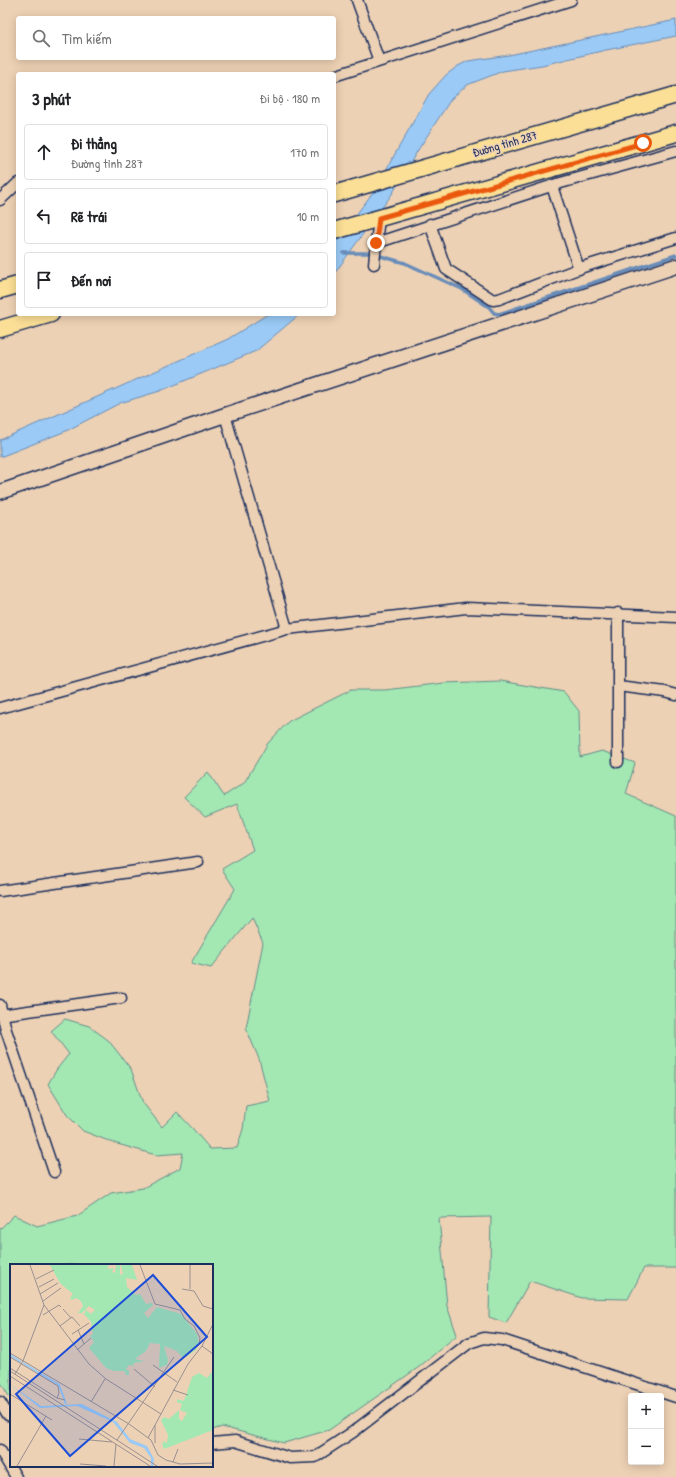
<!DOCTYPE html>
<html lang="vi">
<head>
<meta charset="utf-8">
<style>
	:root { --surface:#fff; --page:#f2f2f2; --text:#202124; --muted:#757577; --line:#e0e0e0 }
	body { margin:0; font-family:"Patrick Hand",sans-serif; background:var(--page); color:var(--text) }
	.controls { position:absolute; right:12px; bottom:12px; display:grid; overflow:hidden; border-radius:4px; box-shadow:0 2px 10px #0003 }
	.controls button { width:36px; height:36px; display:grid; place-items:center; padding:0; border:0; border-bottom:1px solid var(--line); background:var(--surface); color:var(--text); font:20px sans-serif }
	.stop { position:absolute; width:12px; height:12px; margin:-9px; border:3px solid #ea580c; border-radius:50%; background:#fff }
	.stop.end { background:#ea580c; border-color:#fff; box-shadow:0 1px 4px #0008 }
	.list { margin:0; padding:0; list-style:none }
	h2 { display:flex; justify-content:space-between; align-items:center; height:52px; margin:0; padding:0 16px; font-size:17px }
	h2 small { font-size:13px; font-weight:400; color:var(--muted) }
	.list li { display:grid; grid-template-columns:26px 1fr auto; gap:12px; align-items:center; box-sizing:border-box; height:56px; margin:0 8px 8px; padding:0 8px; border:1px solid var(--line); border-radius:4px }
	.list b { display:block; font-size:15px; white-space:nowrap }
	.list p { margin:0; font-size:13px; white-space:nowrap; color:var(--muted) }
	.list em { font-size:13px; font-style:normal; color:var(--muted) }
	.icon { flex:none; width:22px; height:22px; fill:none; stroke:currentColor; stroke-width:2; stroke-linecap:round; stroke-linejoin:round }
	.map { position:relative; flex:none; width:676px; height:1477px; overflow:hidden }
	.search { position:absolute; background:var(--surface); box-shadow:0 2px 10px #0003; left:16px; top:16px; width:320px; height:44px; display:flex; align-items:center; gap:10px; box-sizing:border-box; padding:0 14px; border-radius:4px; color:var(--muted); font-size:15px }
	.panel { position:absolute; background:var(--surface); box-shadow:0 2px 10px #0003; left:16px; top:72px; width:320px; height:244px; border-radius:4px }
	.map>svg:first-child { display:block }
</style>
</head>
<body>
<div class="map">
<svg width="676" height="1477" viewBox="0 0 676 1477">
	<rect width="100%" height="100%" fill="#edd1b4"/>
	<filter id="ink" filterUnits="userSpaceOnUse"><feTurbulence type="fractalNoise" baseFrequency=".025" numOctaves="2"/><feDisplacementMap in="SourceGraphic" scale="8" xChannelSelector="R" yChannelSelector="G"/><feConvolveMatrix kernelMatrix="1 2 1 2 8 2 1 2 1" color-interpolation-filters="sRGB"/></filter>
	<g filter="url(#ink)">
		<path fill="#a3e8b3" stroke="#5f8c88" d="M500 681 564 692 579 711 580 757 602 751 635 763 626 794 676 816V1268H644L628 1299 582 1298 530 1281 506 1323 489 1317 491 1217 439 1218 447 1306 457 1335 419 1367 329 1430 284 1443 222 1427 212 1430V1265H11V1399L10 1398 0 1381V1229L14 1215 37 1226 77 1216 111 1193 143 1188 180 1168 183 1153 156 1155 114 1143 83 1131 67 1115 48 1084 57 1069 69 1054 51 1031 65 1019 89 1026 108 1040 131 1069 143 1103 162 1127 177 1112 193 1129 210 1149 237 1148 243 1129 246 1106 270 1101 259 1059 246 1028 263 943 252 918 211 968 191 963 235 889 222 869 253 850 237 804 205 817 184 797 208 772 224 796 244 783 268 743 289 721 351 690H385L444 683Z"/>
		<path fill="#9acaf5" stroke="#678cb9" d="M676 20V36L606 50 542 65 503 71 467 85 451 99 418 150 392 194 334 274V244L374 191 429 94 446 75 458 66 468 61 509 55Z
			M268 314H300L256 351 160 391 120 403 66 431 0 457V440L228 339Z"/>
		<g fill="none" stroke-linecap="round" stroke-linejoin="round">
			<path stroke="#678cb9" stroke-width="3.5" d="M344 253H370L405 263 462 289 489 307 494 313 499 314 676 255"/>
			<g stroke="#1b2f5e" stroke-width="13">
				<path id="street" d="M357 0 379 61
					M334 76 571 0
					M552 186 579 269
					M0 200 18 183
					M430 224 446 269 493 300 499 299 583 267 676 238
					M376 243 379 219
					M374 264 376 243 557 184 676 151
					M225 415 287 629
					M618 613V762
					M618 686 665 692 676 695
					M0 708 287 629 466 608 676 617
					M0 891 198 862
					M0 1005 6 1030 54 1172
					M0 1015 121 998
					M0 1402 8 1415 11 1416
					M212 1443 235 1441 290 1458 315 1457 353 1432 469 1343 484 1338 502 1340 676 1397
					M0 1450 16 1477"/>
			</g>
			<g stroke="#1b2f5e" stroke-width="17">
				<path id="secondary" d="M0 492 225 415 676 266"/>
			</g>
			<g stroke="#1b2f5e" stroke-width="19">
				<path id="primary" d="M334 194 676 95
					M334 231 676 133
					M0 290 18 285
					M0 329 51 314"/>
			</g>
			<use href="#street" stroke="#edd1b4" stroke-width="10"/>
			<use href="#secondary" stroke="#edd1b4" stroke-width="14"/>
			<use href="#primary" stroke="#fbdf96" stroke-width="16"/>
		</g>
	</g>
	<g fill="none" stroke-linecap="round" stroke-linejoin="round" filter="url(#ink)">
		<path stroke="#ea580c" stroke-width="5" d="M376 243 379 218 643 143"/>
	</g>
	<g text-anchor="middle" stroke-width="3" stroke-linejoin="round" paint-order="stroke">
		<g font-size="12" fill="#1b2f5e" stroke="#edd1b4">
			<text transform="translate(505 144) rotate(-16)" y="4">Đường tỉnh 287</text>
		</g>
	</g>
	<g transform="translate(10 1264)">
		<rect width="203" height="203" fill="#edd1b4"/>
		<path d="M40 1H99L97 5 104 4 102 8 105 9 106 1H110V11L113 10 111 1H122L127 16 116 14 117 23 126 31 130 30 136 40 142 39 143 41 134 49 138 54 147 43 171 50 187 70 189 79 186 86 176 93H172L167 87 154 82 158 96 157 101 149 104 150 80 140 79 136 87 125 95 134 97 124 99 123 102 119 101 116 105 119 107V111H115L116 108 113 107H104L96 104 79 84 84 78 80 72 83 70 81 58 74 50 76 46 81 50 85 46 79 42 72 49H68L73 42 71 37 66 34 62 36 60 34 63 30 50 19ZM203 107V166L154 185 152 180 154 177 157 179 158 171 151 156 154 153 159 155 169 146V155L172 157 177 149 170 146 172 140 167 138V135L173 137 175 134 182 113 189 109 197 114Z" fill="#a3e8b3"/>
		<path d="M0 120 31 142 72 140 107 158 120 175 137 182 144 195 143 202H141V194L134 184 120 179 103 158 67 142 30 144Z" fill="#9acaf5"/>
		<path fill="none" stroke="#9acaf5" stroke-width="2" d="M0 91 11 98M13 99 49 121 56 140"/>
		<path fill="none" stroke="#999092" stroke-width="1" d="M20 1 34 41 79 100 96 115 151 150M130 1 145 40 170 46 175 55 184 62 190 74 189 81 167 100M180 1V25M26 15 44 6M29 23 44 15M172 25 184 27 193 42 203 45M30 30 48 19M33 37 51 24M53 45 61 54M33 51 49 41 51 43M50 62 62 53 70 62M68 66 74 80M62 70 79 59M192 82 203 90M67 86 81 74M0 89 119 160 141 176 148 191 156 196 170 200 203 199M0 93 48 122 49 129 47 134M143 101 167 118M0 104 47 134 55 136M124 105 145 123M0 107 147 202M5 110 13 97 34 41M0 112 140 202M163 126 178 131M0 130 42 156M81 138 95 115M138 174 178 100 192 82 203 60M69 175 102 178M107 176 164 93M145 179V161M163 198 168 185M70 200 96 202M7 202 36 152M104 202 106 180"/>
		<path fill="#1d4ed8" fill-opacity="0.15" stroke="#1d4ed8" stroke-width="2" d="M143 11 197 73 60 192 6 130Z"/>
		<rect width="203" height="203" fill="none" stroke="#1b2f5e" stroke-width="2"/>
	</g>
</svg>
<div class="controls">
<button>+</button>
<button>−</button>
</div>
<div class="stop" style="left:643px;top:143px"></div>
<div class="stop end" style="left:376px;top:243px"></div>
<div class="search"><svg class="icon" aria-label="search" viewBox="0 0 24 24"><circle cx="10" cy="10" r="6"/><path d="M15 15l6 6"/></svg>Tìm kiếm</div>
<section class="panel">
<h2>3 phút<small>Đi bộ · 180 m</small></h2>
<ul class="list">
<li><svg class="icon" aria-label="ahead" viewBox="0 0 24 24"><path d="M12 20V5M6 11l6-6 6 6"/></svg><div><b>Đi thẳng</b><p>Đường tỉnh 287</p></div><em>170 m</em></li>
<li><svg class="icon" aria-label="left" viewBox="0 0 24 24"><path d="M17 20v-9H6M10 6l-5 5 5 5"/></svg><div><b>Rẽ trái</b></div><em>10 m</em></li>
<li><svg class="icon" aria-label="arrive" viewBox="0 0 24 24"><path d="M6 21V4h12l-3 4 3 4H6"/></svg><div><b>Đến nơi</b></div></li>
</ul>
</section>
</div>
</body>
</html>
